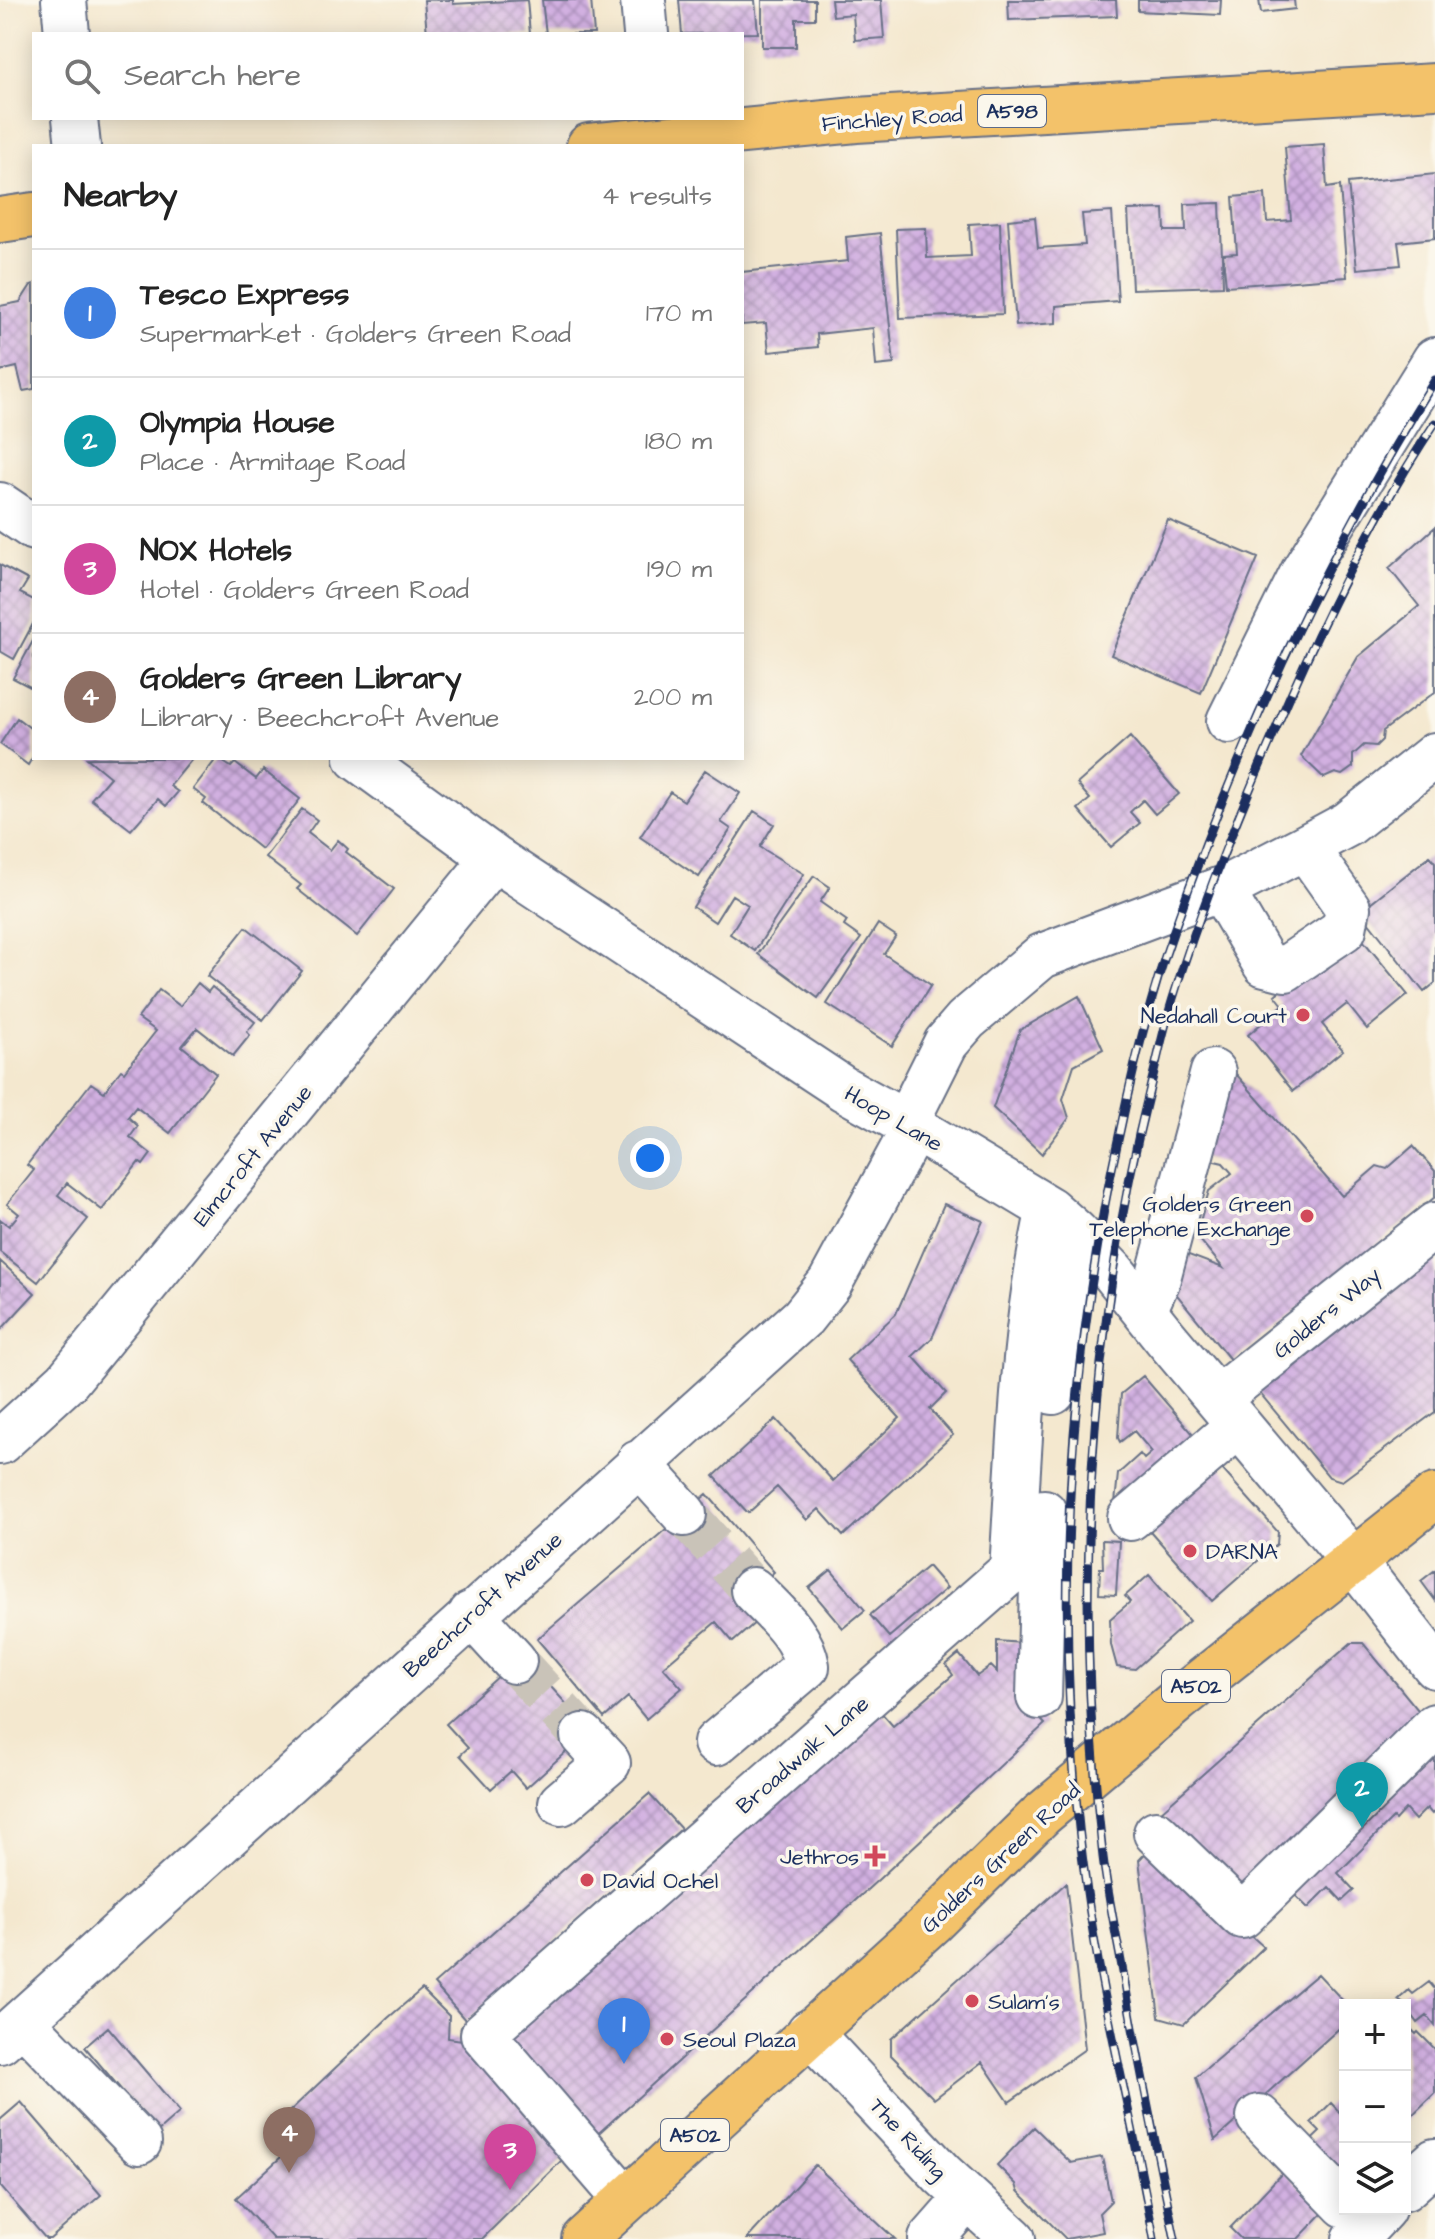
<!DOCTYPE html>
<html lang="en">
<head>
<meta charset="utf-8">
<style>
	:root { --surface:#fff; --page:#f6f6f6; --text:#222; --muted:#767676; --line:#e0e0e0; --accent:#ea580c }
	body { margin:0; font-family:"Architects Daughter",sans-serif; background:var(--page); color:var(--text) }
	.controls { position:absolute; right:24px; bottom:24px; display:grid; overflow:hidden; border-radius:0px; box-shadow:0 4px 20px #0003 }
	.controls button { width:72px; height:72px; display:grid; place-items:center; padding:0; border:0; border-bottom:2px solid var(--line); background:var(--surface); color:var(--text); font:40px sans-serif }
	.you { position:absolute; left:650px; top:1158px; width:28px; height:28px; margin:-20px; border:6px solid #fff; border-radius:50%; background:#1a73e8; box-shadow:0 0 0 12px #1a73e833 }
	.badge { display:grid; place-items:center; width:52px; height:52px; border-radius:50%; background:var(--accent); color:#fff; font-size:26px; font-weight:700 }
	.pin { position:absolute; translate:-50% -66px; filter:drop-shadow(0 2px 4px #0008) }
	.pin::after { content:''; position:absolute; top:42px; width:28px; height:24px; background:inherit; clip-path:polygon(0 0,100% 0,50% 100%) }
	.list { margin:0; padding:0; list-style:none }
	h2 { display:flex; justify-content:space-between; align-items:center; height:104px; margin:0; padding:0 32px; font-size:34px }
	h2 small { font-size:26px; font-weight:400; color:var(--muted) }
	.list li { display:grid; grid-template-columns:52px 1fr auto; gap:24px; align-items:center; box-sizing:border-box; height:128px; padding:0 32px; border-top:2px solid var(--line) }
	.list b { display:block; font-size:30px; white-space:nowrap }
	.list p { margin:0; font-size:26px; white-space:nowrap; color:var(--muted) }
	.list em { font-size:26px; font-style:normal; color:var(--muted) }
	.icon { flex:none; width:44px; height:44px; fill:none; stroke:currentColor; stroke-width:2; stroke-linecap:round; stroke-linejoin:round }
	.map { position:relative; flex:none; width:1435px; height:2239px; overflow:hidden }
	.search { position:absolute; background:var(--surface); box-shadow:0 4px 20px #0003; left:32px; top:32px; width:712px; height:88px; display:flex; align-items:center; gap:20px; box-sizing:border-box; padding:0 28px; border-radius:0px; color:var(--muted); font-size:30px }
	.panel { position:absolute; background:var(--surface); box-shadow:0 4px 20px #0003; left:32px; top:144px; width:712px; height:616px; border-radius:0px }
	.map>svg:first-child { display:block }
</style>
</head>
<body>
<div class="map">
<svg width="1435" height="2239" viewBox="0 0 1435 2239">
	<defs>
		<pattern id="building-cross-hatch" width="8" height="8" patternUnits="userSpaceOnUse" patternTransform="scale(2)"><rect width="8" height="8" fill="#d2b0e1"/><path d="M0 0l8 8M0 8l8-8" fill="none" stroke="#aa90ba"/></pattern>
	</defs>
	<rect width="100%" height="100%" fill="#fbf7ec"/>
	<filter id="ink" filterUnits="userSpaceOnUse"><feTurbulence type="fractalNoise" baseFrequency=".0125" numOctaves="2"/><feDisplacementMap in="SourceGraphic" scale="16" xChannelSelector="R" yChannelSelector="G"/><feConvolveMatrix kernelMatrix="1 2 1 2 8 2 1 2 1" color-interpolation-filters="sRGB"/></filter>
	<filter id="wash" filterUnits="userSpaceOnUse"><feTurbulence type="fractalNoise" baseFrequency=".006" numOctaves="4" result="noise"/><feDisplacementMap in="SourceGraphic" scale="32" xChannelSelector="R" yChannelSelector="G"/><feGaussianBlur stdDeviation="1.8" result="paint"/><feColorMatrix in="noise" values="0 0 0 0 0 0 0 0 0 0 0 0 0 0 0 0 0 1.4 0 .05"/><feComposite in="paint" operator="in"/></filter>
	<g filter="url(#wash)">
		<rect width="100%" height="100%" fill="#f4e8cf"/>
		<g id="blocks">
			<path fill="url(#building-cross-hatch)" d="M424 0H453V4L527 0 530 34H427Z
				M542 0H591L594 34H546Z
				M679 0H755L758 33 682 34Z
				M762 0H815V19H796V47H762Z
				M831 0H881L884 38 855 40 853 14 833 16Z
				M1008 0H1116L1117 16 1009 20Z
				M1138 0H1221L1220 15 1138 11Z
				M1259 0H1294L1295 9 1261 13Z
				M1324 144 1327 188 1340 186 1347 277 1226 286 1223 254 1237 253 1233 197 1265 194 1267 222 1291 220 1285 147Z
				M1435 174V238L1398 242 1401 265 1357 269 1348 183Z
				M1220 203 1223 286 1132 289 1128 210 1164 209 1165 231H1186L1185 204Z
				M1112 212 1118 301 1056 306V323L1016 326 1008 220 1035 217 1038 248 1085 245 1082 214Z
				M1000 222 1003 314 900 318 896 229 926 228 927 258 971 256 969 224Z
				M880 233 894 364 876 366 873 328 817 334 818 347 769 352 766 323 742 325V272L848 261 846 237Z
				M34 284V389L23 391 17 367 0 371V306L20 302 31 285Z
				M1168 520 1258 558 1201 693 1111 655Z
				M1435 527V692L1383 731 1382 740 1376 746 1364 745 1353 755V767L1342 775 1335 773 1324 778 1301 756 1358 657 1419 606 1389 568Z
				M0 565 28 580 20 593 34 600V622L14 659 0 651Z
				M34 639V689L13 678Z
				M17 718 34 731V755L28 765 0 744Z
				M1130 737 1179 794 1155 814 1143 800 1130 812 1140 823 1111 847 1078 809 1090 799 1077 784Z
				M87 758H193L170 786 178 792 166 806 158 799 131 830 91 799 110 777Z
				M217 758 231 767 235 763 256 779 263 770 300 799 261 849 203 803 206 799 193 789Z
				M705 770 740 793 721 822 731 829 699 877 640 837 670 792 684 801Z
				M302 809 317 820 308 833 330 850 338 840 348 849 346 852 394 889 357 936 297 889 301 885 265 857Z
				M754 811 774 824 760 847 804 874 755 951 730 934 748 905 732 895 715 922 693 907Z
				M1430 856 1435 862V983L1424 992 1360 911Z
				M814 876 830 887 820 902 847 921 844 926 861 938 818 998 758 954Z
				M878 924 896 936 884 954 931 985 892 1046 827 1004Z
				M246 927 302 971 263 1020 207 976Z
				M1362 939 1408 995 1367 1029 1347 1004 1322 1024 1343 1050 1293 1091 1248 1035 1283 1005 1275 995 1316 961 1324 971Z
				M198 983 208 992 212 987 255 1022 247 1032 250 1035 233 1056 197 1028 182 1046 216 1074 170 1133 136 1107 128 1117 138 1126 130 1137 151 1154 143 1165 139 1162 102 1210 67 1183 58 1195 88 1219 38 1282 0 1252V1219L9 1226 19 1214 7 1204 34 1170 27 1165 91 1083 104 1092 121 1070 124 1072 156 1031 138 1018 159 990 180 1006Z
				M1079 996 1103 1049 1074 1065 1063 1099 1069 1118 1042 1154 993 1108 1020 1030Z
				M1230 1067 1342 1196 1377 1166 1387 1169 1413 1146 1435 1171V1197L1232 1362 1164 1279 1173 1249 1223 1268 1196 1235 1209 1191 1232 1173 1223 1163 1198 1157Z
				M944 1204 983 1221 932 1338 913 1356 946 1393 930 1409 953 1435 843 1536 819 1509 807 1520 777 1487 748 1513 714 1476 776 1419 833 1481 900 1418 847 1360 896 1314Z
				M1435 1242V1412L1342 1481 1329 1477 1249 1380Z
				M0 1261 35 1293 0 1331Z
				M1143 1376 1200 1442 1115 1503 1118 1474 1140 1454 1144 1459 1152 1452 1134 1431 1120 1442 1118 1438 1121 1394Z
				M1214 1460 1278 1532 1277 1544 1212 1601 1143 1523Z
				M707 1494 774 1572 747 1595 764 1615 733 1642 716 1622 663 1667 682 1688 646 1719 628 1697 604 1718 537 1639Z
				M1102 1540 1119 1541 1116 1595 1099 1594 1100 1568H1103Z
				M928 1566 947 1588 889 1637 870 1615Z
				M831 1570 865 1610 843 1628 809 1588Z
				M1435 1570V1600L1421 1581Z
				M1149 1575 1189 1621 1135 1669 1117 1667 1111 1645 1110 1619 1130 1602 1125 1596Z
				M997 1641 1022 1643V1700L1045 1724 879 1879 591 2140 500 2039 871 1701 893 1726 953 1675 946 1665 959 1654 977 1676 991 1666 997 1672Z
				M1351 1643H1363L1427 1721 1241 1903 1160 1812Z
				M522 1655 590 1730 526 1788 511 1771 491 1789 460 1755 468 1748 446 1724Z
				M1435 1738V1811L1432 1814 1427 1808 1415 1820 1405 1809 1395 1820 1393 1818 1338 1873 1354 1890 1342 1901 1329 1887 1308 1908 1284 1884Z
				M649 1794 681 1829 466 2021 434 1984Z
				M1151 1847 1264 1947 1184 2024 1159 2017 1139 1860Z
				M1066 1883 1085 2049 1009 2102 982 2062 934 2099 891 2055V2039Z
				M1318 1974 1347 2005H1345V2023L1215 2140 1196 2077Z
				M1429 1982 1435 1989V2026L1427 2016 1418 2023 1405 2005 1398 2000 1409 1990 1413 1994Z
				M422 1989 449 2016 448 2038 462 2040 565 2157 482 2239H273L236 2198 292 2147 274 2126 388 2018Z
				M1405 2023 1416 2034 1418 2032 1435 2049V2093L1405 2122Z
				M108 2027 180 2112 157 2132 85 2047Z
				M21 2102 101 2195 50 2239H46L0 2186V2120Z
				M1331 2103 1345 2118V2180L1300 2151 1320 2132 1311 2123Z
				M1034 2127 1071 2163 1102 2157 1111 2201 1099 2213 1103 2232 1066 2239 1018 2191 1016 2184 997 2165Z
				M815 2165 895 2239H747Z
				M1284 2171 1325 2211 1298 2239H1241L1230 2228Z"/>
		</g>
	</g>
	<g filter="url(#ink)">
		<use href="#blocks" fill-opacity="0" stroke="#677086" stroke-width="2"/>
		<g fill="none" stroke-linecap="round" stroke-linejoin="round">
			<path stroke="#c9c3b8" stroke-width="44" stroke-dasharray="44 22" stroke-linecap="butt" d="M684 1514 753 1590
				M514 1661 583 1736"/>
			<g stroke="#677086" stroke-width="48">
				<path id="minor" d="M64 0 67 34
					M643 0 646 34
					M75 118 78 146
					M0 505 34 528
					M1229 721 1303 572 1435 360
					M357 758 494 858 844 1089 906 1123 1049 1209 1075 1232 1113 1272 1165 1337 1354 1562 1435 1666
					M1221 889 1265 964 1285 969 1344 929 1348 908 1305 847
					M906 1123 946 1043 966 1020 1042 956 1229 886 1305 847 1348 824 1435 755
					M1145 1309 1157 1282 1213 1072
					M1053 1392 1068 1261
					M1218 1398 1435 1225
					M0 1442 67 1381 494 858
					M638 1463 684 1514
					M1130 1518 1239 1425
					M471 1614 514 1661
					M1039 1697 1044 1512
					M716 1743 807 1666C802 1634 774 1612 753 1590
					M561 1803 608 1763 583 1736
					M1156 1833 1242 1916 1435 1726
					M22 2021 139 2142
					M809 2032 942 2174 1013 2239
					M0 2041 803 1317 830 1283 914 1128
					M1259 2117 1345 2205
					M1405 2188 1435 2161
					M625 2199 483 2034 1012 1570C1020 1450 1022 1327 1049 1209
					M931 2239 967 2198
					M1355 2239 1383 2209"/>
			</g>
			<g stroke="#677086" stroke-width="48">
				<path id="major" d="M589 146 856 120 1435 86
					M0 220 34 215
					M584 2239 931 1923 1041 1815 1178 1700 1435 1496"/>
			</g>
			<use href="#minor" stroke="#fff" stroke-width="44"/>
			<use href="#major" stroke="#f3c26a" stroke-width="44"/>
			<g stroke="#1b2f5e" stroke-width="9">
				<path id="rail" d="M1154 2239C1133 2121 1102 2004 1086 1885 1078 1828 1073 1769 1070 1711 1060 1517 1078 1320 1120 1131 1134 1064 1150 997 1173 933 1240 740 1327 553 1435 380
					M1175 2239C1157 2152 1139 2066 1124 1978 1117 1938 1108 1897 1103 1857 1073 1600 1088 1334 1151 1084 1159 1053 1165 1022 1175 992 1203 901 1239 813 1277 726 1322 621 1372 518 1435 423"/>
			</g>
			<use href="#rail" stroke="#fbf7ec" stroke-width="6" stroke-dasharray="18" stroke-linecap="butt"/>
		</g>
	</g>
	<g fill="#d1495b" stroke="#fbf7ec" stroke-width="3">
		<circle cx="1303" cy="1015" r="8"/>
		<circle cx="1307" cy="1216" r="8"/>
		<circle cx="1190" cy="1551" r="8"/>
		<path d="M871 1844h8v8h8v8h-8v8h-8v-8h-8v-8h8z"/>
		<circle cx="587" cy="1880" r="8"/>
		<circle cx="972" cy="2001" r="8"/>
		<circle cx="667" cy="2039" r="8"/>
	</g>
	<g text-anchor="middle" stroke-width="7" stroke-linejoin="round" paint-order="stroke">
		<g fill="#fbf7ec" stroke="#5e6b89" stroke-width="2">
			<rect x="978" y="95" width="68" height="32" rx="6"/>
			<rect x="1162" y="1670" width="68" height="32" rx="6"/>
			<rect x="661" y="2119" width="68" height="32" rx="6"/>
		</g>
		<g font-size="20" font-weight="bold" fill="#1b2f5e">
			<text x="1012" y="118">A598</text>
			<text x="1196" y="1693">A502</text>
			<text x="695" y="2142">A502</text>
		</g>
		<g font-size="22" fill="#1b2f5e" stroke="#fbf7ec">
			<text transform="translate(892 118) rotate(-4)" y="8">Finchley Road</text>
			<text transform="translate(894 1118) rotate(30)" y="8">Hoop Lane</text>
			<text transform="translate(252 1155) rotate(-51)" y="8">Elmcroft Avenue</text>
			<text transform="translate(1326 1312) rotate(-39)" y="8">Golders Way</text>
			<text transform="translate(482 1604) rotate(-42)" y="8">Beechcroft Avenue</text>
			<text transform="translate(802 1754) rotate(-41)" y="8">Broadwalk Lane</text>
			<text transform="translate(1000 1857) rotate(-43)" y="8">Golders Green Road</text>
			<text transform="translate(909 2138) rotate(47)" y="8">The Riding</text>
		</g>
		<g font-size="22" fill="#1b2f5e" stroke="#fbf7ec" text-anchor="start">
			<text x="1287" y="1023" text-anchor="end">Nedahall Court</text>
			<text x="1291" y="1211" text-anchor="end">Golders Green<tspan x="1291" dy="25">Telephone Exchange</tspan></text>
			<text x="1206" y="1559">DARNA</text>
			<text x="859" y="1864" text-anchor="end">Jethros</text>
			<text x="603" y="1888">David Ochel</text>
			<text x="988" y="2009">Sulam's</text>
			<text x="683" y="2047">Seoul Plaza</text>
		</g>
	</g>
</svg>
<div class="controls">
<button>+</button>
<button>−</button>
<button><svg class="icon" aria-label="layers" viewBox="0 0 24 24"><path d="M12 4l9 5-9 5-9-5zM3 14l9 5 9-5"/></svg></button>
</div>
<div class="you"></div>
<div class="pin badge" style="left:624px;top:2064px;background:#3f7fe0">1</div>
<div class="pin badge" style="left:1362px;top:1828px;background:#0f9aa8">2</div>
<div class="pin badge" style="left:510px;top:2190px;background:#d1479c">3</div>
<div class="pin badge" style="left:289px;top:2173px;background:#8d6e63">4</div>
<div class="search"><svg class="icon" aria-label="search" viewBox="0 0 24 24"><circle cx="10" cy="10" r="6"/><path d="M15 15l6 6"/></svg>Search here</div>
<section class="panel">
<h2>Nearby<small>4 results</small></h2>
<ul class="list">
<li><span class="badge" style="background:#3f7fe0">1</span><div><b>Tesco Express</b><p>Supermarket · Golders Green Road</p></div><em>170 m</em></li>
<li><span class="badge" style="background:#0f9aa8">2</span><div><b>Olympia House</b><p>Place · Armitage Road</p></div><em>180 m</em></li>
<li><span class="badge" style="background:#d1479c">3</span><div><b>NOX Hotels</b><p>Hotel · Golders Green Road</p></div><em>190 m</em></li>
<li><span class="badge" style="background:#8d6e63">4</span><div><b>Golders Green Library</b><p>Library · Beechcroft Avenue</p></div><em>200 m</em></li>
</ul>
</section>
</div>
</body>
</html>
